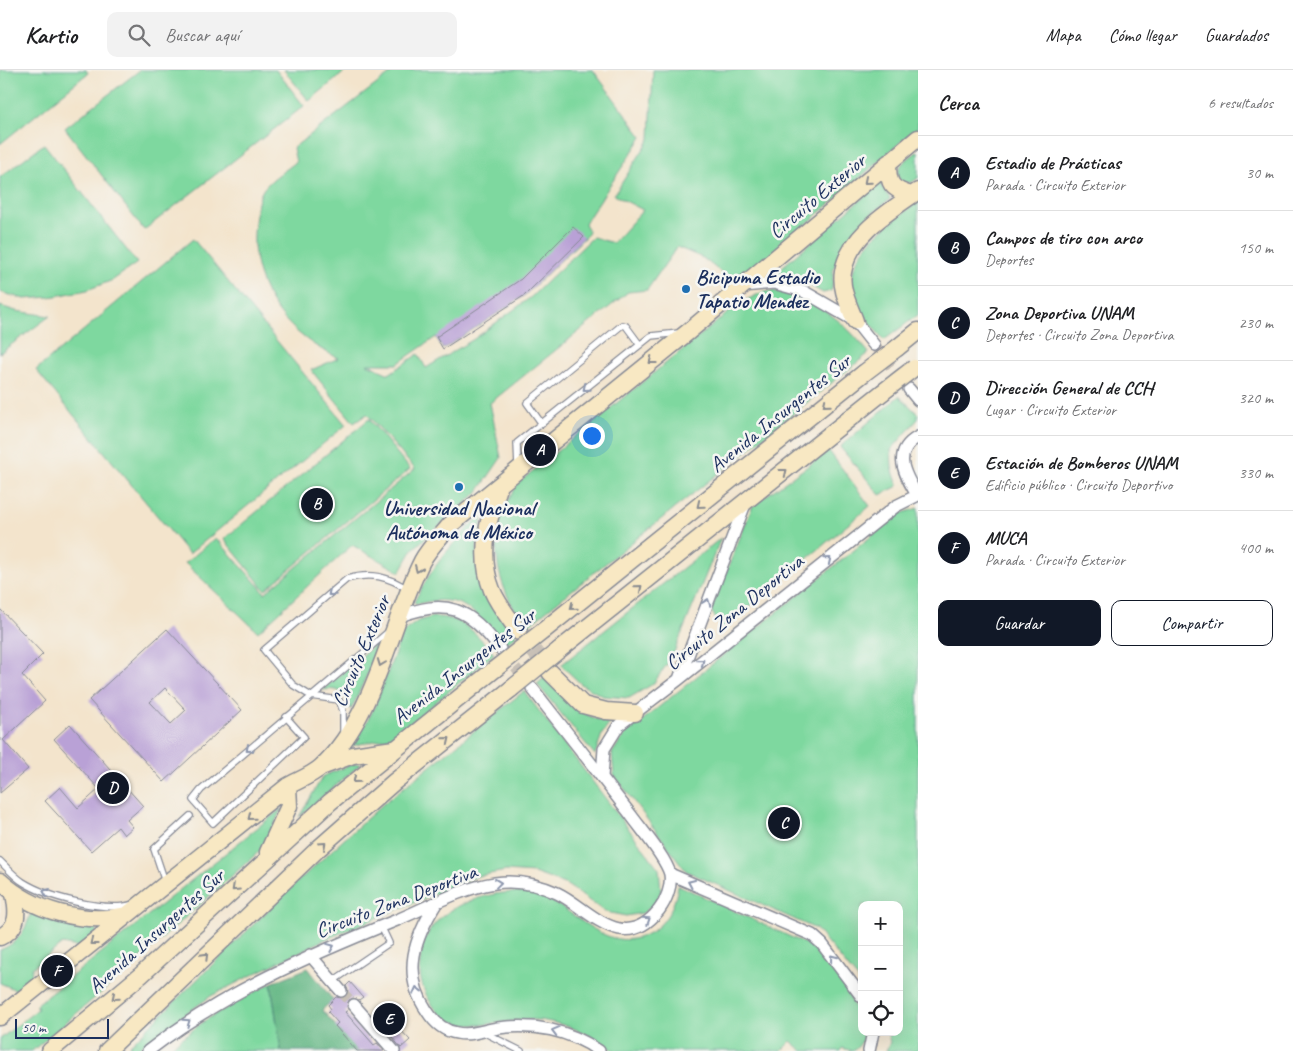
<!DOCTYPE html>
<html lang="es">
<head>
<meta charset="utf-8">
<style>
	:root { --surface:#fff; --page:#f2f2f2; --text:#202124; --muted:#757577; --line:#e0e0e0; --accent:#111827 }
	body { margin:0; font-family:Caveat,sans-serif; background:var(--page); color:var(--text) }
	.controls { position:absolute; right:15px; bottom:15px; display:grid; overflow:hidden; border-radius:10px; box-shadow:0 5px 20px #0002 }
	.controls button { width:45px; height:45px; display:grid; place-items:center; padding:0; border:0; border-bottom:1px solid var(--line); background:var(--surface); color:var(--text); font:25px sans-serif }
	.scale { position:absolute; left:15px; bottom:12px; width:94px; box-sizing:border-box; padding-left:5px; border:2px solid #1b2f5e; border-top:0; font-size:14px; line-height:18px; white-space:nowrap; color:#1b2f5e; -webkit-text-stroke:4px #f6f6f2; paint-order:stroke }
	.you { position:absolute; left:591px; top:365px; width:18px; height:18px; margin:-12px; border:4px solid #fff; border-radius:50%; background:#1a73e8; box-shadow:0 0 0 8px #1a73e833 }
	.badge { display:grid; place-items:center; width:32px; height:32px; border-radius:50%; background:var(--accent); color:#fff; font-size:16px; font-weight:700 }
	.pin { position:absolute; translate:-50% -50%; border:2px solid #fff; box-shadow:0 1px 5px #0006 }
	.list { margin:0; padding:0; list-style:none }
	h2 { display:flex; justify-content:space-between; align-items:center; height:65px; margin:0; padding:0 20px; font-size:21px }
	h2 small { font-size:16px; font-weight:400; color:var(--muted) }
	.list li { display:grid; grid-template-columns:32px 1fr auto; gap:15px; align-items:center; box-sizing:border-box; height:75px; padding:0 20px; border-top:1px solid var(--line) }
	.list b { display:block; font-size:19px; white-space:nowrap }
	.list p { margin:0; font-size:16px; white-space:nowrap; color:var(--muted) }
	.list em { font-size:16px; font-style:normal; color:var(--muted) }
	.actions { display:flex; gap:10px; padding:15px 20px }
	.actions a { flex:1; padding:11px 0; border:1px solid var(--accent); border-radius:10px; text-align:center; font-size:18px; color:var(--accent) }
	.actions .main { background:var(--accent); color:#fff }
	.icon { flex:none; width:28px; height:28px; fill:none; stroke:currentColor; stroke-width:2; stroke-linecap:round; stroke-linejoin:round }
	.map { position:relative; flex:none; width:918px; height:981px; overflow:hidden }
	header { display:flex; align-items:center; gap:30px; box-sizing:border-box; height:70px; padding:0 25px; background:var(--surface); border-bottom:1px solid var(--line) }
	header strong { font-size:24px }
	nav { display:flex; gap:28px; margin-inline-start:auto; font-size:18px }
	.search { width:350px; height:45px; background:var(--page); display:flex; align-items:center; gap:12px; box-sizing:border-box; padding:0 18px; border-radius:10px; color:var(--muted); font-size:19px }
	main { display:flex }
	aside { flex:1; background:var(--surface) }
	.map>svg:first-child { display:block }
</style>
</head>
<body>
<header>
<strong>Kartio</strong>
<div class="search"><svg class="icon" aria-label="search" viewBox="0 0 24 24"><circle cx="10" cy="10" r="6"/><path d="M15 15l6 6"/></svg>Buscar aquí</div>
<nav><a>Mapa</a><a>Cómo llegar</a><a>Guardados</a></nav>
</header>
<main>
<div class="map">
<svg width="918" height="981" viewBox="0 0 918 981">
	<rect width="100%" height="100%" fill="#f6f6f2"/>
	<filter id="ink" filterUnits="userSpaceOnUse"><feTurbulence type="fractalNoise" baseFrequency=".02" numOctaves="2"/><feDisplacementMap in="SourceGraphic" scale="10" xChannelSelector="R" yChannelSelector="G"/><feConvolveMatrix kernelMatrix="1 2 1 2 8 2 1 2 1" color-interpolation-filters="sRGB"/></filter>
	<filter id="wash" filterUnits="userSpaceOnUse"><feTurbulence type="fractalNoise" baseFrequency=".0096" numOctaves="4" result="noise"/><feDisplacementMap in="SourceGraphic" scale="20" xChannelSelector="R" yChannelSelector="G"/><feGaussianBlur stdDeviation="1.12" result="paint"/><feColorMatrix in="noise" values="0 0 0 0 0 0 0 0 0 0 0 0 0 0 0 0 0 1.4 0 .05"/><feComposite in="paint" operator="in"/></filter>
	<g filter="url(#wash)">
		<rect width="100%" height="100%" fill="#f3e4cc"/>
		<path fill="#7ed89f" stroke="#4c847e" d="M0 0H86L88 3 0 74Z
			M140 0H276L304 36 144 160 65 58Z
			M284 0H347L309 31Z
			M395 0H593L642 67 585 153 589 163 525 225 443 279 436 267 397 294H367L389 304 418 284 426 298 474 269 531 227 593 167 613 173 643 140 614 125 650 69 653 0H918V57L737 215 703 188 677 177 647 220 628 222 490 333 501 388 477 423 413 479 400 502 352 475 258 562 185 493 216 468 265 523 415 399 367 344 354 353 311 300 339 288C285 265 247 214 255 153 256 142 258 124 266 116 274 107 286 100 296 92L293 78Z
			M44 74 137 193 113 210 87 220 50 227 24 229 0 222V107Z
			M918 81V108L911 113 901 112C891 97 908 89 918 81Z
			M880 113 890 129C864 149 845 166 834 198 832 205 834 214 831 221L823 223 793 206 775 203Z
			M918 132V245L884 270C874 258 861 244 855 229 839 185 889 154 918 132Z
			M193 169 346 355 189 484 36 300Z
			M775 221C818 231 841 248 869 283L526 557C502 525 488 484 502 444 506 433 513 423 518 413L740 233 763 222Z
			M0 236 16 241 50 246 0 283Z
			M899 326 918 344V349L891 380 892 398 898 416 880 425 840 377Z
			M369 349 410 399 265 520 224 469Z
			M829 381 870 436 722 560 711 540 753 435Z
			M918 438V981H886L890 972 887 962H899V835H862V914L816 859 686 801 614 705 612 683 624 665 899 444Z
			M483 444 477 477 478 493 516 566 503 576C475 542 464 522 417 534L414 532C431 498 454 470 483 444Z
			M721 468 672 587 653 614 629 628 603 626 582 615 561 595Z
			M432 547C462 546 476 563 494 584L394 667 350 676 363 659 374 638 403 562 418 551Z
			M377 573 371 596 351 640C345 622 341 618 322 620Z
			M548 605C569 630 576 645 610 653L602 664 595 685 537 614Z
			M524 621 659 799 661 821 655 834 643 843 626 846 605 842 567 815 534 803 506 801 478 806 324 870 248 907 211 926 134 981H124L297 812 383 734Z
			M353 694H361L299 747 323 706Z
			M282 738 263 778 110 915 32 981H0V969L38 939 36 935Z
			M678 815 806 874C815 880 823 886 830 894 841 907 864 952 863 966 863 972 858 977 853 981L842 978 840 981H803L791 971 781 981C745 981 708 981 672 981 654 981 636 981 619 981 610 980 600 971 592 967 578 959 562 954 546 951 501 943 451 979 425 922 417 905 419 884 426 867 435 849 450 839 468 832 490 823 516 819 539 826 578 838 608 891 654 860 668 850 676 832 678 815Z
			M31 842 66 853 94 857 97 862 78 877 62 874 32 898 31 908 16 920 0 913V880C18 873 26 860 31 842Z
			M271 913 281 981H165L207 949Z"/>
		<path fill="#66b886" stroke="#407472" d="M308 898 333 930 322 940 358 981H281L271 913Z"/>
		<g id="blocks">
			<path fill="#b9a1d6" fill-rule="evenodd" d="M573 157 584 167 525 225 443 279 436 267 521 209Z
				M0 539 43 584 22 605 45 631 3 670 28 699 0 723Z
				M167 559 242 640 164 712 89 630ZM165 618 186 640 171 654 150 632Z
				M70 654 143 736 127 750 133 757 124 765 118 757 91 781 45 731 60 717 78 738 99 719 54 669Z
				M350 912 363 927 359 930 353 928 349 930 347 936 348 940 345 942 374 975 377 973 384 981H357L335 956 338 953 328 942 331 939 328 935 336 927 342 928 346 926 348 920 346 916Z
				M396 955 410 970 401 978 388 962Z"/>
		</g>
	</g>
	<g filter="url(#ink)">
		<use href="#blocks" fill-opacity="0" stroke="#878a95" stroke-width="1"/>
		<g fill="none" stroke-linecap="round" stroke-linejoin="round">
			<path stroke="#c8c0b6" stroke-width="11" stroke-dasharray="11 5.5" stroke-linecap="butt" d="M874 275 905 314
				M505 585 528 613
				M341 921 354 935"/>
			<path stroke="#c8c0b6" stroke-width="16" stroke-dasharray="16 8" stroke-linecap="butt" d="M519 562 550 602"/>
			<g stroke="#878a95" stroke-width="8">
				<path id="lane" d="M542 354 527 333 622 255 626 256 640 275
					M518 396 517 373 651 266 679 263
					M286 647 304 667 213 753 193 730 201 720 388 562
					M343 663V641L339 630 311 626 293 615 264 580 347 509C370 502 388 506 409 520
					M0 791C7 798 15 807 23 812 47 827 106 843 133 834
					M165 812 154 779 190 746
					M333 911 389 873 381 856
					M485 963 521 981"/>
			</g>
			<g stroke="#878a95" stroke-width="14">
				<path id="street" d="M743 216 774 213 803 221 855 251 874 275
					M909 319 918 330
					M917 425C905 405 891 382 918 367
					M397 547C447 528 468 537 500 579
					M679 609 745 434
					M602 707 604 679 619 655 678 610 896 436 918 425
					M670 804 812 865 822 874 862 927
					M437 832C415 867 401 903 427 941 434 952 443 961 457 963 471 966 484 960 498 958 533 953 570 960 599 981
					M310 885 341 921
					M354 935 394 981
					M148 981C224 922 308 886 397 850 428 837 461 818 495 813 517 810 537 814 557 823 589 838 622 886 659 840 666 831 672 816 670 804 666 788 641 759 631 745 598 702 565 660 532 618
					M869 981 873 962"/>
			</g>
			<g stroke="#878a95" stroke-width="19">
				<path id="secondary" d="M888 93C888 114 891 119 911 125
					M855 251C849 235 840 219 843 202 849 165 890 141 918 121
					M897 278 918 261
					M500 415C488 448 478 485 492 520 498 535 510 549 519 562
					M543 561 864 303
					M559 580 883 322
					M550 602 583 635 606 641 635 643
					M321 697 353 685 394 679
					M268 782 289 736 288 716
					M0 811C33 841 83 855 127 845
					M0 867C19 858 18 843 14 824
					M0 947 288 716C299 710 312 705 321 697 376 646 389 556 422 491 429 478 441 466 450 455L688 262 918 68
					M50 981 141 905 330 732 495 599
					M107 981 319 778 394 712 511 619"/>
			</g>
			<use href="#lane" stroke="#fff" stroke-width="5.5"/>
			<use href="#street" stroke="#fff" stroke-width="11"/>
			<use href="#secondary" stroke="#f8e8c3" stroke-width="16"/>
			<g stroke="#878a95" stroke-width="19" stroke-linecap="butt">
				<path id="secondary-bridge" d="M864 303 897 278
					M883 322 914 298
					M495 599 543 561
					M511 619 559 580"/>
			</g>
			<use href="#secondary-bridge" stroke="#f8e8c3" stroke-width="16"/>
		</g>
		<defs><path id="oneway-chevron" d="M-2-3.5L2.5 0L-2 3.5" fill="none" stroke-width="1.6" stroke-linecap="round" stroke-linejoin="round" transform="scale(1.25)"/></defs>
		<g stroke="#8a8c90">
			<use href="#oneway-chevron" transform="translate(867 111) rotate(140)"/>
			<use href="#oneway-chevron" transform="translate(652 291) rotate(142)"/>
			<use href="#oneway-chevron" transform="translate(826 334) rotate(141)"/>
			<use href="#oneway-chevron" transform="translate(784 402) rotate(-38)"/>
			<use href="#oneway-chevron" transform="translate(700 435) rotate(141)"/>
			<use href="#oneway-chevron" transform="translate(418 499) rotate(114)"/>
			<use href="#oneway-chevron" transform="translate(639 518) rotate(-39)"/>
			<use href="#oneway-chevron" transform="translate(573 537) rotate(141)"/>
			<use href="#oneway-chevron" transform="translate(381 593) rotate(111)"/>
			<use href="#oneway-chevron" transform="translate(447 670) rotate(-39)"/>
			<use href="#oneway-chevron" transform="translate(356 710) rotate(140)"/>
			<use href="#oneway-chevron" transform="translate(251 747) rotate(141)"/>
			<use href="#oneway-chevron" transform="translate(323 775) rotate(-42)"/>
			<use href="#oneway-chevron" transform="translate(235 818) rotate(137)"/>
			<use href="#oneway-chevron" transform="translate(93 872) rotate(142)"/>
			<use href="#oneway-chevron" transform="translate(205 886) rotate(-45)"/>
			<use href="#oneway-chevron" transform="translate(115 927) rotate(140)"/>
		</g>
		<g stroke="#8d97ae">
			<use href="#oneway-chevron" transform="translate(586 318) rotate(141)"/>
			<use href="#oneway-chevron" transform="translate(828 490) rotate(-39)"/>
			<use href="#oneway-chevron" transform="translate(331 523) rotate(140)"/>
			<use href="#oneway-chevron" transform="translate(707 532) rotate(-70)"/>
			<use href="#oneway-chevron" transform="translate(701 592) rotate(-39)"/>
			<use href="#oneway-chevron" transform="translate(249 679) rotate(139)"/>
			<use href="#oneway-chevron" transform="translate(498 813) rotate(-7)"/>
			<use href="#oneway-chevron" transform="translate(691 813) rotate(-156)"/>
			<use href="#oneway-chevron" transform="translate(46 822) rotate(-157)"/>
			<use href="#oneway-chevron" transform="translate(647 850) rotate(-33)"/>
			<use href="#oneway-chevron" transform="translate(331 877) rotate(-22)"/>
			<use href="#oneway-chevron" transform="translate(833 888) rotate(-128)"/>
			<use href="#oneway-chevron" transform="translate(417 920) rotate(-104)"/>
			<use href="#oneway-chevron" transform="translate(187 952) rotate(-35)"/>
			<use href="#oneway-chevron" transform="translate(555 961) rotate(-165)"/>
		</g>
	</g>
	<g fill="#1f6fb2" stroke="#f6f6f2" stroke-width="2">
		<circle cx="686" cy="219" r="5"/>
		<circle cx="459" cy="417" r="5"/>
	</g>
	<g text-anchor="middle" stroke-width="5" stroke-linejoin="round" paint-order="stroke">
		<g font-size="21" fill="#1b2f5e" stroke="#f6f6f2">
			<text transform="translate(817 126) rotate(-40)" y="7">Circuito Exterior</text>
			<text transform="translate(780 343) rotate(-39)" y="7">Avenida Insurgentes Sur</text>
			<text transform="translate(734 542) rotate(-39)" y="7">Circuito Zona Deportiva</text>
			<text transform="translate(361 581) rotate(-67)" y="7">Circuito Exterior</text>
			<text transform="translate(464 596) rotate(-38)" y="7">Avenida Insurgentes Sur</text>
			<text transform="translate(396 831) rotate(-21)" y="7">Circuito Zona Deportiva</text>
			<text transform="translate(156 861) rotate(-42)" y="7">Avenida Insurgentes Sur</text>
		</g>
		<g font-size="21" font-weight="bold" fill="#1b2f5e" stroke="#f6f6f2" text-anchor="start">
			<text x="696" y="214">Bicipuma Estadio<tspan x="696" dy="24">Tapatio Mendez</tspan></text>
			<text x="459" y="445" text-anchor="middle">Universidad Nacional<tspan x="459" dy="24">Autónoma de México</tspan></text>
		</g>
	</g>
</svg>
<div class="controls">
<button>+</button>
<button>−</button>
<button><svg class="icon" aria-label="locate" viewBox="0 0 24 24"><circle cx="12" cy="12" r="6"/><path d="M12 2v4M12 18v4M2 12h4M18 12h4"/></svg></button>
</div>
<div class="scale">50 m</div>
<div class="you"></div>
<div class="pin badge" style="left:540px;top:380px">A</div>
<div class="pin badge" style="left:317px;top:434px">B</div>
<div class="pin badge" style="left:784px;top:753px">C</div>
<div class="pin badge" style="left:113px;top:718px">D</div>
<div class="pin badge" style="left:389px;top:949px">E</div>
<div class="pin badge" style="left:57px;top:901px">F</div>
</div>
<aside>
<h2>Cerca<small>6 resultados</small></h2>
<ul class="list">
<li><span class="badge">A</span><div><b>Estadio de Prácticas</b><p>Parada · Circuito Exterior</p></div><em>30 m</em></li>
<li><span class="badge">B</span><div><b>Campos de tiro con arco</b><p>Deportes</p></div><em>150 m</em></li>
<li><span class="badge">C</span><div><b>Zona Deportiva UNAM</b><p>Deportes · Circuito Zona Deportiva</p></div><em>230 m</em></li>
<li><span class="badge">D</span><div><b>Dirección General de CCH</b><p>Lugar · Circuito Exterior</p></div><em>320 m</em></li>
<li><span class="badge">E</span><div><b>Estación de Bomberos UNAM</b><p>Edificio público · Circuito Deportivo</p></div><em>330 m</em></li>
<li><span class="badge">F</span><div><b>MUCA</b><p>Parada · Circuito Exterior</p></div><em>400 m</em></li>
</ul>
<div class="actions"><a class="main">Guardar</a><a>Compartir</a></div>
</aside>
</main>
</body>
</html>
